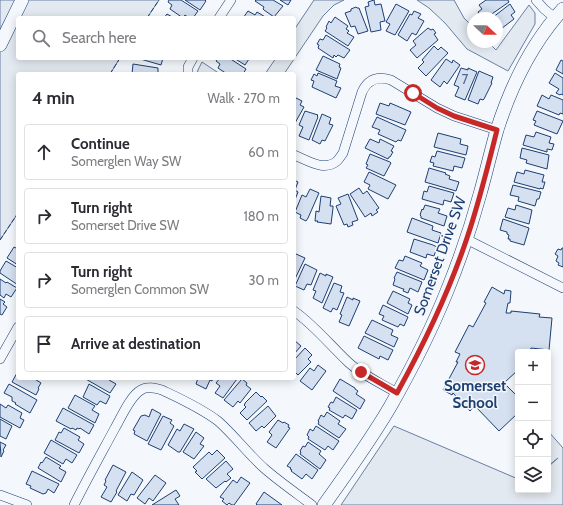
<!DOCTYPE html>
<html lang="en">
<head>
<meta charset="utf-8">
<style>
	:root { --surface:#fff; --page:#f2f2f3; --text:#2b2b33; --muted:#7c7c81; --line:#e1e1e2 }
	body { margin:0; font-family:Cabin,sans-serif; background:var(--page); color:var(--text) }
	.controls { position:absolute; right:12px; bottom:12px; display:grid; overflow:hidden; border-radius:4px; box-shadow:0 2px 10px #0003 }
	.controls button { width:36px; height:36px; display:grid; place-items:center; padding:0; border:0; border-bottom:1px solid var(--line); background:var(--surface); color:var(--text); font:20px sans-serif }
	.compass { position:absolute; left:467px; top:12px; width:36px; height:36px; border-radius:50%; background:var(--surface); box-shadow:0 2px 10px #0003; rotate:112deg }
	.stop { position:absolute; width:12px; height:12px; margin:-9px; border:3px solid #c62828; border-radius:50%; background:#fff }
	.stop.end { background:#c62828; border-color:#fff; box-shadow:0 1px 4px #0008 }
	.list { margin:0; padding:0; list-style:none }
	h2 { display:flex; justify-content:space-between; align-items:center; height:52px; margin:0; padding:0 16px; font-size:17px }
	h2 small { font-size:13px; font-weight:400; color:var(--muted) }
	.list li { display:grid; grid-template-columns:26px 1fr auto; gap:12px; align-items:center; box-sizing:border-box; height:56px; margin:0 8px 8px; padding:0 8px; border:1px solid var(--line); border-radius:4px }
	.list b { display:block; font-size:15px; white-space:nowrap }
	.list p { margin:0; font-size:13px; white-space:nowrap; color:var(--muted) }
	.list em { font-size:13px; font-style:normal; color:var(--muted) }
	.icon { flex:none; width:22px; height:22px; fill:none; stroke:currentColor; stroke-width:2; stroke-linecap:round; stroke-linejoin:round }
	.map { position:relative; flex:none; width:563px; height:505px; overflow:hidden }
	.search { position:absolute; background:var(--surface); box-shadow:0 2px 10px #0003; left:16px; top:16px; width:280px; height:44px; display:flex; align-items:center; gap:10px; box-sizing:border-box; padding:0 14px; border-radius:4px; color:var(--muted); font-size:15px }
	.panel { position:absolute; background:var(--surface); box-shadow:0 2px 10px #0003; left:16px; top:72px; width:280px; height:308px; border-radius:4px }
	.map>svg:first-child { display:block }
</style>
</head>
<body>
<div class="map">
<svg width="563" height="505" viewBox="0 0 563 505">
	<rect width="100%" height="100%" fill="#f4f7fb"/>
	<path fill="#e3e9f0" stroke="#687fa3" d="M0 0H159L147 18H18V58H120L110 74H18V213L0 240Z
		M314 0H344L334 5 323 16 284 74H265L276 58H294V30Z
		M417 0H454L464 18 473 27V42H488L496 50 529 5 535 13V24L508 71 467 49 445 23 429 8Z
		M202 62 220 74H197L198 70Z
		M394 426 518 479V490H548V467L558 458 548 466V431L563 448V505H341Z"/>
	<path fill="#d5e0f0" stroke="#1d3f73" d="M169 0H181L198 11 193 18H189L185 15 183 18 170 9 172 5 168 2Z
		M185 0H205L206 1 200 10Z
		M256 0H273L283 6 274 17 264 10 263 9 264 7 255 1Z
		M280 0H291L288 5Z
		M374 0 375 5 381 4 385 21 380 22 381 30 371 32 365 7 369 6 368 2Z
		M486 0H508L509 2 486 18H482L478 12 482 9 479 5Z
		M396 4 409 11 395 35 386 31 390 24 386 22Z
		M510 4 515 12 511 15 514 19 497 32V18H492Z
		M356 7 357 8H359L368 31 358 34 355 26 351 27 345 13 351 11V9Z
		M248 11 255 15 257 12 267 18H243Z
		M414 11 421 14 418 18 424 21 416 35 412 33 407 41 398 35 410 14 412 15Z
		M167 14 174 18H164Z
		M335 17 348 26 346 29 349 31 347 33 354 37 348 46 325 31 327 28 326 27 329 21 331 23Z
		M428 28 431 30 433 29 436 33 434 34 438 40 417 58 410 50 416 45 413 41Z
		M326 35 350 50 344 58 338 55 336 57 334 55 333 58 318 48 319 45 317 44 320 39 323 40Z
		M434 46 438 50 441 47 448 53 426 76 418 68 424 62 422 60Z
		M323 56 340 64 339 67 341 68 337 79 316 70Z
		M137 58H163L161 65Z
		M218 58H229L246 69 243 74H227L218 68 220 64 216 61Z
		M234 58H248L249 59 245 65Z
		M446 59 452 63 453 60 460 65 447 84 444 81 440 87 431 80Z
		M561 60 563 61V74L556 70Z
		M133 64 158 68V74H132Z
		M461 68 468 70V68L477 72 465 100 455 96 459 87 454 85Z
		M479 71 493 77 491 83H492L484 99 483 100 480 99 478 104 468 100Z
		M318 73 337 81 335 86 341 88 336 98 312 87 314 81 311 80 314 74 317 76Z
		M555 73 563 78V95L561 94 560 95 556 93 559 89 549 83Z
		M542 95 549 99 551 95 563 100V114L560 113 559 115 537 106Z
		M296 98 302 101 300 105 304 107 295 123 294 102Z
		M380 103 389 106 390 103 411 112 405 125 376 114Z
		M305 111 318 115 317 116 318 117 309 140 299 136 303 127 299 125Z
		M537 111 563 121 557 134 534 125 536 121 533 120Z
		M322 114 331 118 329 124 333 125 325 141 322 140 320 144 312 140Z
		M377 117 406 130 401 141 398 140 396 142 378 134 380 130 372 127Z
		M536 132 551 137 549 143 554 144 552 150 547 149V152L523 145 526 135 534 137Z
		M438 133 461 139 460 144 468 146 466 155 434 147Z
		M370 139 379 143 380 139 394 146 391 151 393 152 390 157H389L388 159 365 148Z
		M522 148 549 155 547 169 526 163 527 160 520 158Z
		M437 151 465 158 462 168 454 166 453 171 433 166 434 163 430 162 432 156 435 157Z
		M370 154 390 162 391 163 384 176 366 168 368 165 366 164Z
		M429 168 446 173 445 174 450 176 449 179 459 182 456 191 425 182Z
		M525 170 544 175 542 182H545L543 189 540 188V189L514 182 517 172 524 174Z
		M369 172 396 185 388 199 368 189 370 185 364 182Z
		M294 180 298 182 295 190 298 192 294 202Z
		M513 185 541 192 539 199H537L535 206 518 201 519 197 510 195Z
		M429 186 454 193 451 202 444 200 443 205 422 199 424 191 427 192Z
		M359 188 363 194 367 191 379 208 376 210 378 212 372 216 371 213 365 217 350 194Z
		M310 189 319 193 308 218 306 221 300 218 301 215 295 212 302 195 306 197Z
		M348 194 358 220 352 222 353 225 348 227 347 224 344 225 336 206 341 204 338 198Z
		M321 196 331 198 330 206H333V208L331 224 317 222 318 221H315L316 211 319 212Z
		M425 205 440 209 438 213 447 216 444 226 421 218V216L420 215 422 209 423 210Z
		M516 205 532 210 529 224 505 217 508 208 515 210Z
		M412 218 433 226 432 230 441 233 438 243 407 232Z
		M503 219 529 228 524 245 510 241V239H508L509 235 507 234V232L500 230Z
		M414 239 433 245 437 247 434 256 427 254 426 258 410 252Z
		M14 247 18 249V265L7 258Z
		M562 248H563V267L558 265 559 263 556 261 558 256 555 254 558 249 561 250Z
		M296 254 305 258 294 281V258Z
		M405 256 422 263 420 266 428 270 424 280 395 268 399 260 403 261Z
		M6 261 18 268V285L0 273V271Z
		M305 264 317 270 311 285 307 284 304 290 295 286Z
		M397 272 422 282 418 292 410 288 408 293 403 291 404 289H403L393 285 395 279 394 278Z
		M320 273 326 276V274L333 277 322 303 313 298 316 291 313 290Z
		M0 279 6 283 7 282 17 288 11 297 6 294 4 298 0 295Z
		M334 283 342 286 340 292 344 293 337 310 333 308 331 312 323 308Z
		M492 287 504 294 505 290 511 291 510 303H508L506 313H511V311L540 314 539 317 552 318 549 350 531 348 529 352H518V370L504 383 518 397V413L499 431 475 406 470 411 453 393 452 395 443 390 458 362H456L460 354 455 352 469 325 473 327 486 303 484 302Z
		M393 291 410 299 408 303 412 305 408 314 387 303Z
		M347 297 353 300V298L360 301 349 326 339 322 342 315 340 314Z
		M0 299 5 302 3 304 7 307 2 315 0 314Z
		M383 305 408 317 404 326 400 324 398 327 382 320 384 316 379 314Z
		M372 320 393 330 391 335 398 338 394 347 365 333Z
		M364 336 393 350 388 360 380 356 379 359 358 348Z
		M294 340 301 346 294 354Z
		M305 348 312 355 308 359 311 362 298 375 294 371V360Z
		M318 365 326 371 312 390 300 381 310 368 314 371Z
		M17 373 18 374V378H33L41 383 38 388 39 389 36 395 12 382Z
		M84 378H111L109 380 116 384 110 393Z
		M198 378H213L212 381 210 380 206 389 196 384Z
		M220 378H235L237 379 223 398 215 393 220 386 216 383Z
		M242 379 247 383 246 385 251 389 240 403 238 401 233 407 224 400Z
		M340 379 355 388V389L358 391 356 394 365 400 360 409 333 391Z
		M9 384 37 400 30 413 15 404 16 403 12 401V397L4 393Z
		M89 384 110 396 106 404 100 401 97 405 83 397Z
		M256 392 261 397 262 396 267 401 247 420 240 413 246 407 244 405 245 404V403Z
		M75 395 95 406 92 410 99 414 95 423 68 408Z
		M336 397 357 410 352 419 345 415 343 418 329 410 330 408 328 407 331 402 333 403Z
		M0 404 6 408 8 405 22 413 20 418 24 420 20 428 0 417Z
		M268 406 276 416 264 428 262 426 256 431 249 423Z
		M63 408 94 425 89 434 80 428 79 429 77 428 76 430 72 428 71 429 56 421Z
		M152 409 161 414 147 441 134 434 135 431 133 430 141 416 145 415 149 417Z
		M327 412 340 421 338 424 346 429 339 438 318 424 319 422 318 421 321 415 324 417Z
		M163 416 172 420 170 423 174 426 161 450 148 444Z
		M0 419 12 426 6 439 0 436Z
		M278 420 283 423 284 422 289 425 288 427 290 428 276 448 267 442 272 435 269 432Z
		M184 424 194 429 180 452H178L168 445 177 429 180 431Z
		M316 426 339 441 333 450 328 446 325 450 308 439 309 437 307 435 310 429 313 431Z
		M64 428 80 437 78 440 84 444 79 453 55 440 59 432 61 433Z
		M196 432 204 438 200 444 204 446 194 459 183 452Z
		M51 440 77 455 72 463 66 459 63 464 44 453Z
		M0 442 6 445 3 450 4 451 1 457Z
		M308 442 321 451 319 454 326 460 320 469 300 454 301 452 300 451 303 446 305 447Z
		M217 450 225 458 202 479 195 472 197 471 193 467 209 452 212 455Z
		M296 454 318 470 312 479 306 474 302 479 291 471 292 470 290 469 291 468 287 466Z
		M46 457 61 466 59 468 66 472 61 482 38 468 41 462 42 463Z
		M226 461 233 469 227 474 231 478 226 482 225 481 216 488 206 479Z
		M113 465 126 472 116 491 117 492 111 502 101 497 107 487 104 485 106 481 105 480Z
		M32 471 59 484 54 493 48 489 46 493 43 494 30 488 31 486 26 484Z
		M132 472 143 480 134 495 131 494 127 501 118 495Z
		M155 475 166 483 153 501 149 498 145 504 137 498Z
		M241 477 250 483 234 505H232L229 503 227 505 222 501 224 499 220 497 233 480 237 483Z
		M176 490 180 496 175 499 179 505H152Z
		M264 492 282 505H257L256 504Z"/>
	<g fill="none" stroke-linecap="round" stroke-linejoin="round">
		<g stroke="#1d3f73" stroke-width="10">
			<path id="street" d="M536 0 544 9 555 18
				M219 18 231 0
				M188 74V67L193 58
				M294 155C307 160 324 172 337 161 339 159 341 156 343 153L362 92C368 79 378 76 391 80L437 108 454 116 497 130
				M466 239 563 288
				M294 311C314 325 330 345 348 362 362 375 381 383 397 393
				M0 359 18 327
				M0 495 27 505
				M74 505C87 479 101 454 115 428 121 418 130 396 141 390 147 386 155 388 162 390 181 399 201 408 218 421 235 436 248 454 265 469 280 482 296 493 312 505"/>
		</g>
		<g stroke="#1d3f73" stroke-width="14">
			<path id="secondary" d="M0 45 22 0
				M324 505C347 473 370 441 390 407 411 370 431 331 447 291 460 259 471 227 480 194 486 173 491 151 497 130 511 86 532 43 563 9"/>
		</g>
		<use href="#street" stroke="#f4f7fb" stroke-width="9"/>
		<use href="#secondary" stroke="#f4f7fb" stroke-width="13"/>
		<path stroke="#1d3f73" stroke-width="1" stroke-dasharray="5 2" stroke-linecap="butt" d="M147 18 159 0
			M110 74 120 58
			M0 240 18 213"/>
	</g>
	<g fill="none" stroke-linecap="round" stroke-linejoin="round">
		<path stroke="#c62828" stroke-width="5" d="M361 372 397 393C424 344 449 292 467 238 479 203 488 166 497 130L454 116 437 108 413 93"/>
	</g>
	<defs>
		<g id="school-ring" transform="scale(1)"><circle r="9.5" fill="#f4f7fb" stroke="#c62828" stroke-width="1.5"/><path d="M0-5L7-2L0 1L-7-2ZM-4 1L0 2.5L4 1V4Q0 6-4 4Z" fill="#c62828"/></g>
	</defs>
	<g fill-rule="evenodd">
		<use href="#school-ring" x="475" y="365"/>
	</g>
	<g text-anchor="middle" stroke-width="3" stroke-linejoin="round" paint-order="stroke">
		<g font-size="13" fill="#4b6792">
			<text x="465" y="84">7</text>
		</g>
		<g font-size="15" fill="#1d3f73" stroke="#f4f7fb">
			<text transform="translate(440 256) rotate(-70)" y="5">Somerset Drive SW</text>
		</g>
		<g font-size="15" font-weight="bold" fill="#1d3f73" stroke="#f4f7fb">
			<text x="475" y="391">Somerset<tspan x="475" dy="17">School</tspan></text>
		</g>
	</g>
</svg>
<div class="controls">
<button>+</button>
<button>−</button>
<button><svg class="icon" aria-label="locate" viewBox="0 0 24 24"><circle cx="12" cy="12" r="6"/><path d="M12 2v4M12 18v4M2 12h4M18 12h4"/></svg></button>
<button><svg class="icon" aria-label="layers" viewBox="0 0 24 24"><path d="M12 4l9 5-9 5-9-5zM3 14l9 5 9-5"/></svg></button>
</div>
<svg class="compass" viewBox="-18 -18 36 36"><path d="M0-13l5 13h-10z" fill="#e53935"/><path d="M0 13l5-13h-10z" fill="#7c7c81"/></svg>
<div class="stop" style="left:413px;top:93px"></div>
<div class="stop end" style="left:361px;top:372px"></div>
<div class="search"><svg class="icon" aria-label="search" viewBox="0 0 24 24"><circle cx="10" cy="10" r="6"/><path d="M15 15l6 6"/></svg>Search here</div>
<section class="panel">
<h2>4 min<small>Walk · 270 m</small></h2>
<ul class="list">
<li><svg class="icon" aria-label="ahead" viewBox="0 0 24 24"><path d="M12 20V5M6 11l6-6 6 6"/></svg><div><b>Continue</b><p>Somerglen Way SW</p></div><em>60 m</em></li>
<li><svg class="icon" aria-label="right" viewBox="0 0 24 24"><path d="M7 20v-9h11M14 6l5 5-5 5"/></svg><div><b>Turn right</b><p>Somerset Drive SW</p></div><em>180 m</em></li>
<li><svg class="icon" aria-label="right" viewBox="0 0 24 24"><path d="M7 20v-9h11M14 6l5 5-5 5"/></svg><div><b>Turn right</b><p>Somerglen Common SW</p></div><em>30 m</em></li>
<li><svg class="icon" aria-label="arrive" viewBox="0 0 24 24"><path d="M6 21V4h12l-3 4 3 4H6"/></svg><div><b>Arrive at destination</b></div></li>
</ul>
</section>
</div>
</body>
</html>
